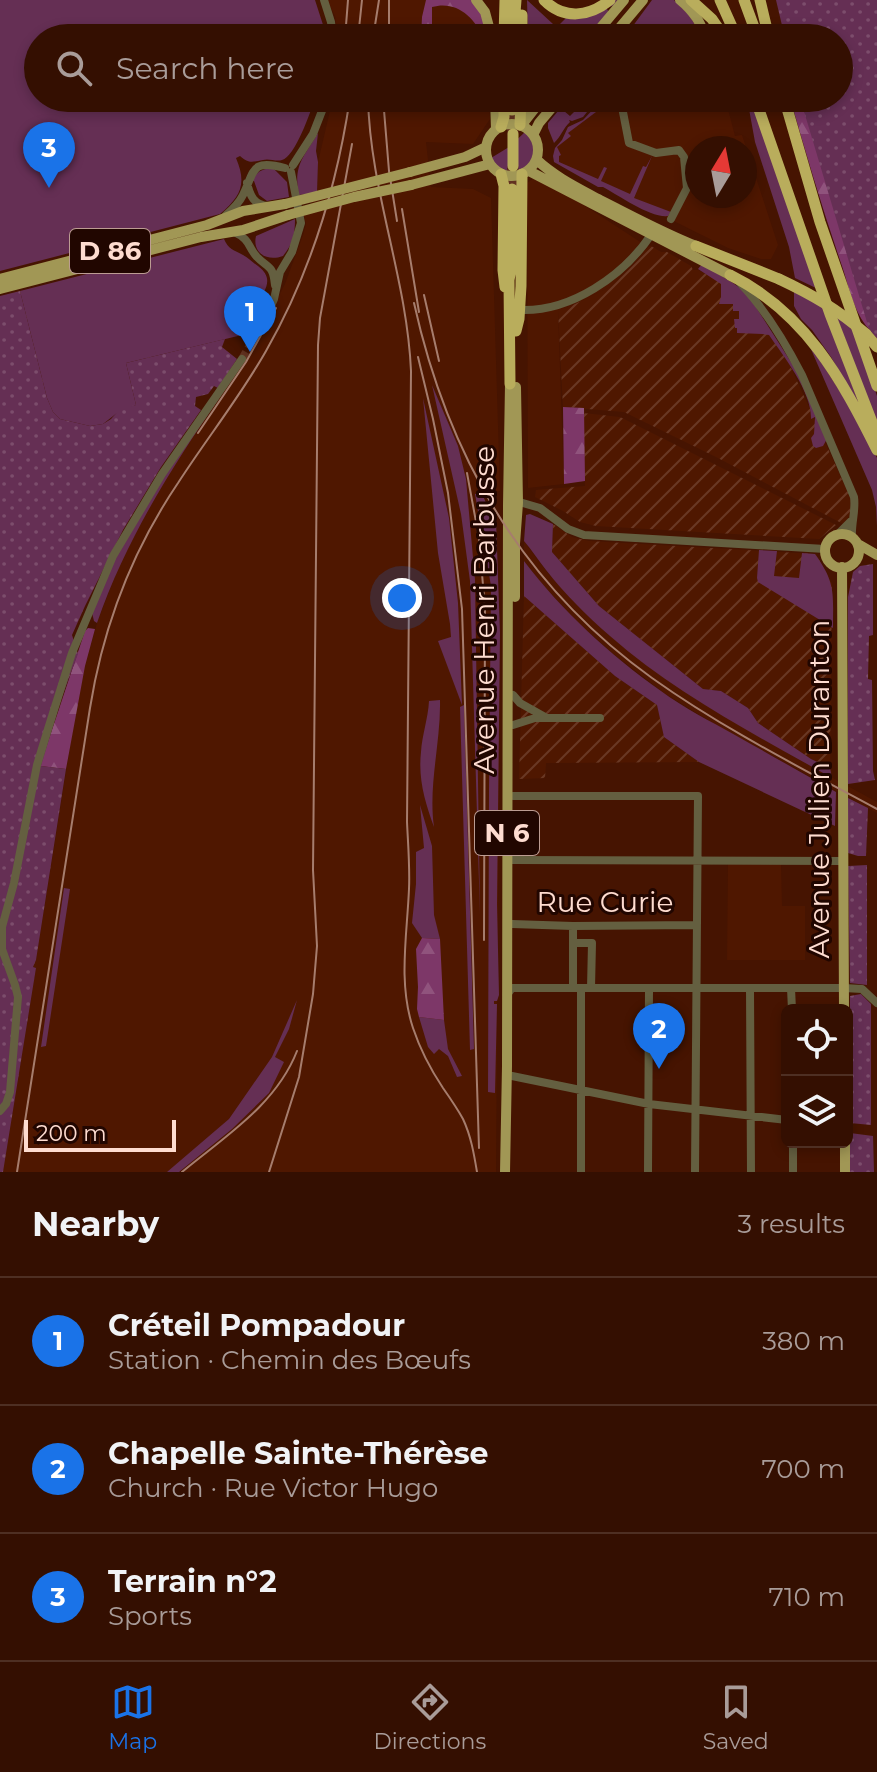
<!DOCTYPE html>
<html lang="en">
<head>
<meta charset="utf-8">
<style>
	:root { --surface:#340f01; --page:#3c180b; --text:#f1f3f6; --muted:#a99c99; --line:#4e2f23; --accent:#1a73e8 }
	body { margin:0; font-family:Montserrat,sans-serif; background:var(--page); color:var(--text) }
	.controls { position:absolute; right:24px; bottom:24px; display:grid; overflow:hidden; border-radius:12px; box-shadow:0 4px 12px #0003 }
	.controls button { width:72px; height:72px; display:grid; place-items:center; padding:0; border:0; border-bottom:2px solid var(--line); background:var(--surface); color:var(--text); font:40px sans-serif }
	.compass { position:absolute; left:685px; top:136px; width:72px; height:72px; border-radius:50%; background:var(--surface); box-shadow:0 4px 12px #0003; rotate:10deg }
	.scale { position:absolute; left:24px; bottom:20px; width:152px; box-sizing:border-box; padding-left:8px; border:4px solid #fedcd0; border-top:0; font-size:22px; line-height:28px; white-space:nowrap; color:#fedcd0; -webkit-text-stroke:6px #210600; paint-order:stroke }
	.you { position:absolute; left:402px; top:598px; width:28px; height:28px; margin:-20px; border:6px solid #fff; border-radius:50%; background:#1a73e8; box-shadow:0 0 0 12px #1a73e833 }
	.badge { display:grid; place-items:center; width:52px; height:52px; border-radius:50%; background:var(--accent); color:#fff; font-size:26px; font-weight:700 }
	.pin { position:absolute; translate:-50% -66px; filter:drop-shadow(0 2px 4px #0008) }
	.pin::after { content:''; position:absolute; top:42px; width:28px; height:24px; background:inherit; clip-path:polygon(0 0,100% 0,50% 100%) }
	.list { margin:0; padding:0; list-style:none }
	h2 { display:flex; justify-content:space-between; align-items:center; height:104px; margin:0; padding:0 32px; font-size:34px }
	h2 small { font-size:26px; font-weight:400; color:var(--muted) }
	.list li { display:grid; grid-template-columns:52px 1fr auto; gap:24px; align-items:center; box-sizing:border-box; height:128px; padding:0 32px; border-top:2px solid var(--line) }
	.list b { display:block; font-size:30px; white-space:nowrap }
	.list p { margin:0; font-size:26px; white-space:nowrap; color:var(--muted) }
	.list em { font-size:26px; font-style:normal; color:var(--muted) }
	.icon { flex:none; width:44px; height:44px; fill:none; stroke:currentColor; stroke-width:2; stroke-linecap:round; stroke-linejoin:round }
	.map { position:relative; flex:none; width:877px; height:1172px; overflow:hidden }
	.search { position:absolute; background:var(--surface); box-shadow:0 4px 12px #0003; left:24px; right:24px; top:24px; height:88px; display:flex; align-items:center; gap:20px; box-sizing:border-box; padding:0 28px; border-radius:44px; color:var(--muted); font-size:30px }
	.sheet { height:488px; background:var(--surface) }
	nav { display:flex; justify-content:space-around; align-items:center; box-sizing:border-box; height:112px; border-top:2px solid var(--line); background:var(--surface); font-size:22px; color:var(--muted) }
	nav a { display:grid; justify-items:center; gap:4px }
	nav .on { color:var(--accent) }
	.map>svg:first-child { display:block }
</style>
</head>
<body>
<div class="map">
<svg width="877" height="1172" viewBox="0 0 877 1172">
	<defs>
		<pattern id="industrial-furrows" width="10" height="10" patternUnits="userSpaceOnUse" patternTransform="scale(2)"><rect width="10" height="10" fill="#4f1700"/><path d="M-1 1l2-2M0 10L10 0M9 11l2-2" fill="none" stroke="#693824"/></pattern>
		<pattern id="forest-firs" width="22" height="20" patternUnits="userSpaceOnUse" patternTransform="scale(2)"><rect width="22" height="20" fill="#7d3768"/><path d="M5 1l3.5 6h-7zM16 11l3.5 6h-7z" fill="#90537d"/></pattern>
		<pattern id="park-dots" width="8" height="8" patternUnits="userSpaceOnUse" patternTransform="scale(2)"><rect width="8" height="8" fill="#652f54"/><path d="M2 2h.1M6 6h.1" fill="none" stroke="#7c4d6c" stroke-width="1.8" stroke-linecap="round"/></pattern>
	</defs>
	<rect width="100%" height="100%" fill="#461401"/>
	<path fill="#4f1700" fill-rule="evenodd" d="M327 0H427L454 6 467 13 477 24 483 38H338L335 16Z
		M333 98H489L490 119 473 144 426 142 431 187 473 189 491 198 500 491 475 494 500 633 496 1172H3L36 968 33 967 36 960 72 734 85 666 97 623 121 560 151 505 174 464 230 383 252 347 285 284 303 235 306 224 304 216 317 193 318 162Z
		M669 98H725L735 136 742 135 778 245 771 259H761L728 248 555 162 556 148 567 133 611 99 623 113ZM697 148H745V196H697Z
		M534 178 544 179 648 247 610 287 575 304 558 310 564 484 528 488 527 183Z
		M524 541 547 572 584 612 609 635 789 754 877 802V813L716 725 664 693 616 656 578 623 542 584 524 561Z
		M728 864H781L782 906H805V960H727Z"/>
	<path fill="url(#industrial-furrows)" d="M651 246 661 252H667L691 266 693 270H698L717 280 728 290 781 346 851 499 850 515 845 525 716 457 624 412 563 407 558 310 575 304 610 287 633 264 648 247Z
		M583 413 620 417 836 525 819 539 596 526 580 522 563 511 535 497 536 490 585 486Z
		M553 524 572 537 589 541 816 554 832 584 830 768 811 759 758 723 748 708 721 691 703 689 599 606 552 552Z
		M524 596 615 676 657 705 664 737 699 762 546 763 545 778 519 779Z"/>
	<path fill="#652f54" d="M0 0H315L325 31V38H38V98H315C311 111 295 157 282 160 276 162 269 158 263 160 252 162 249 164 240 156L236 158C247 184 241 196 220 214L0 271Z
		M527 0 553 24 559 25 567 17 615 0H621L618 4 606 8 610 13 590 38H528Z
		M652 0H674L690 16 702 38H624Z
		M569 98H584L577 104 571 100 565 104 567 108 564 111 570 116 588 98H609L612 100 568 133 571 136 557 147 561 155 559 156V162L598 179 604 167 607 168 601 181 630 194 643 166 646 167 652 156 634 198 671 212 668 216C650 218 620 196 603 187H598L554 162 553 156 555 148 562 140 568 127 583 120 598 104 595 102 583 117 572 121 569 120 570 122C563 128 561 137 554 143L548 128V123Z
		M747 98 761 123 818 289 795 278 789 247 755 142Z
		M525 132C539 145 536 164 519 171L518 168H507V171C499 169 495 165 491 158L509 147Z
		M318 133 316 151 318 162 317 193 299 195C293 166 303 158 318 133Z
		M273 168 287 182 289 197 267 201 259 195 254 181H252C257 171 262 169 273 168Z
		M295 219C295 234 293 244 283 256 267 262 252 253 256 236Z
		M224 239C228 249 234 250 243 255 249 258 253 263 258 266 275 279 265 290 256 305L253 303 251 307 254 310 252 313 253 317 242 335 126 363 136 405 117 413 103 424 90 426 60 419 53 412 47 398 20 291Z
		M702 264 733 283 744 291 754 304 796 370 827 439 823 446 816 448 813 446 811 438 814 434 815 417 811 419C812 392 784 357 769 335L762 334 737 333V328H735L734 319H739V311H733V304H719L721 297V284L698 269Z
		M794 291 822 305 862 411 831 357 812 330 801 319 794 306Z
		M835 313 855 330 877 396V422Z
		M807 340 857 418 877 458V526L876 507 872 490Z
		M432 385 458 446 466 479 475 580 480 915 470 581 461 514Z
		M222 394C172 467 126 539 97 623L94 621 92 613 115 558 168 468Z
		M423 398 449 518 458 603 462 705 438 641 451 637 450 624 438 553Z
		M482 493 488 508 496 520 500 633 497 904 499 995 497 1001H494V1004H497L495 1093 488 1092 489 790 491 586 475 494Z
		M530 514 553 524 552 552 599 606 703 689 721 691 748 708 758 723 811 759 830 768 832 778C756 735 676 694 610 636 587 616 565 594 546 570 538 560 532 550 524 541L526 515Z
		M759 550 777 551 774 576 799 578 802 553 815 554C836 583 833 594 833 628L758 582 757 578Z
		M524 561C563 612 609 654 661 691 684 708 710 721 735 735 769 754 802 773 836 792L835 826 699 762 664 737 657 705 615 676 524 596Z
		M440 700C441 742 428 785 434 827 425 802 418 779 421 752 422 735 428 719 429 701Z
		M464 705 474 1049 470 1050 460 707Z
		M420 805 432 846 434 915 440 939 422 938 412 923 416 884V852L424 848Z
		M64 888 70 889 46 1046 41 1047Z
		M297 1000 289 1029 275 1057 284 1062 269 1093 232 1129 179 1172H167L229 1119 272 1057Z
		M419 1017 444 1020 448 1049 462 1076 457 1077 448 1056 439 1049 434 1054 428 1047Z"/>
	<path fill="url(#forest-firs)" d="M426 0H472L480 9 489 38H483C475 17 456 0 432 7V38H421L422 17Z
		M790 98H800L875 324 869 329C854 313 849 287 842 266 823 211 806 154 790 98Z
		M563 407 584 408 585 481 564 484Z
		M88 628 95 629 85 666 66 769 40 766 85 631Z
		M422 938 440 939 444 1020 419 1017 417 1009 418 987 416 949Z"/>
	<path fill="url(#park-dots)" d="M776 0H877V339L869 329 800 98H839V38H785Z
		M20 291 47 398 53 412 60 419 90 426 103 424 111 419 120 409 136 405 126 363 225 339 222 347 237 359 218 388 214 386 208 394 196 397 195 406 201 410 161 467 123 530 85 606 72 635 78 654 61 699 41 766 66 769 36 960 33 967 36 968 3 1172H0V296Z
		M873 564V635L869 636 868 679 872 680 873 771 875 780 848 784V597L853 572 860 566Z
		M848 798 868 808 866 856H858L848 853Z
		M867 865V985L850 983 848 866Z
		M861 994 871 1004V1125L850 1123V996Z
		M850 1133 873 1136 874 1172H850Z"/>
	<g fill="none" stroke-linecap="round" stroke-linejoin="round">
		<path stroke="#623220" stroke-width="8" stroke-dasharray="8 4" stroke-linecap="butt" d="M242 359 264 321"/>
		<path stroke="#623220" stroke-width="11" stroke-dasharray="11 5.5" stroke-linecap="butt" d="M512 110 513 134
			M512 189 513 166"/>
		<path stroke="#645f40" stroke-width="8" d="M324 0 331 22 333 38
			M612 98 622 107 629 143 656 153 679 150 684 157 687 188 671 219
			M293 165 313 134 327 98
			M247 183C250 196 254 205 268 206
			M226 215C233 209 239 203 243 195 255 170 251 159 285 168
			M234 232C251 240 247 246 257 257 269 269 273 265 275 285
			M740 283C765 309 786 344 802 375L854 497C856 511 851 523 852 537
			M520 310C571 312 623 276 651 235
			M264 321 274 299 280 272 292 252 301 223 291 172
			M516 501 540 508 568 529 584 535 825 549
			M838 534 851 521
			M513 695 520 703 545 717
			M513 725 535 718H600
			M513 796H698L695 1172
			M512 860 844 861
			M512 924 573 926 697 925
			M573 943H592L591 988
			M573 988V926
			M750 988 751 1172
			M791 988 792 1010
			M507 995 512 988H844L862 989 877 1003
			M512 1076 649 1104 787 1120
			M0 1111 6 1104 10 1092 18 997 15 985 2 949V927L14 883 37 765 48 729 72 653 113 556 162 474 242 359
			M793 1142V1172
			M581 1172V988
			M648 1172 649 989"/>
		<path stroke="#a19755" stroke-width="10" d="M476 0 485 12 492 38
			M680 0C692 10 702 23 705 38
			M592 38 624 0
			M611 38 643 0
			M495 98 496 129
			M486 150a26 26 0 1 1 52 0a26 26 0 1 1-52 0Z
			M521 126 543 98
			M533 135 539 123 560 98
			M537 160C555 177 578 188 600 200 632 216 663 233 696 246
			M529 171 730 275
			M410 172 465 157 486 147
			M411 185 490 164
			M0 279 207 225 243 211 285 204
			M0 289 201 237 243 230 288 215
			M825 551a17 17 0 1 1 34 0a17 17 0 1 1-34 0Z
			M858 544 877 555
			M842 567 844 1010
			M515 597V544L518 503 516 387
			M845 1142V1172
			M505 1172 507 1066 508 505 510 384"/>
		<path stroke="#b9ad5c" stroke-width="11" d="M544 0C564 20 589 17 610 0
			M691 0 712 19 725 38
			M720 0 737 38
			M744 0 758 38
			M760 0 769 38
			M504 38 505 0
			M513 38 516 0
			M522 38V15
			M512 98V110
			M755 98 830 314 877 435
			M784 98 820 222 877 386
			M520 125 521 98
			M501 127 504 117V98
			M513 134V166
			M501 174 504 186 503 270 505 287
			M696 246 779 279
			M730 275C805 312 841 378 877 450
			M516 331 519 319 521 286 522 174
			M866 334 877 347
			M510 384 509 280 512 263V189"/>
		<path stroke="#a67d6d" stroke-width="2" d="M345 38 348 0
			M358 38 362 0
			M373 38 379 0
			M389 38V0
			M368 98C370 191 407 278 411 371L407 822C408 844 410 867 409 889 407 936 398 983 413 1028 420 1049 431 1070 443 1088 450 1098 457 1108 463 1119 471 1136 474 1154 477 1172
			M383 98 389 171 397 221
			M402 209 419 312
			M424 295 439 361
			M414 303C448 457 522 585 652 678 722 728 801 768 877 809
			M418 357 433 419 448 493 462 609 479 1148
			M198 433 246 362 276 308
			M467 473 479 538 485 609 484 940
			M17 1172 90 708C103 627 132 551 178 483 207 438 240 397 266 351 310 274 337 185 350 98
			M182 1172C224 1137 276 1105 297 1051
			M269 1172 299 1077 313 994 317 946 313 870 318 345 320 318 352 144"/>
		<path stroke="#a19755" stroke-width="10" d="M285 204 410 172
			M288 215 354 197 411 185"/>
		<path stroke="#b9ad5c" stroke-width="11" d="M779 279C813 295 837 309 866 334"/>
	</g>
	<g text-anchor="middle" stroke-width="6" stroke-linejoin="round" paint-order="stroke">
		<g fill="#210600" stroke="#bc9c92" stroke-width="2">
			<rect x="70" y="229" width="80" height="44" rx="6"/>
			<rect x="475" y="811" width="64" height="44" rx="6"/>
		</g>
		<g font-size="26" font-weight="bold" fill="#fedcd0">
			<text x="110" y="260">D 86</text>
			<text x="507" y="842">N 6</text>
		</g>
		<g font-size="28" fill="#fedcd0" stroke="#210600">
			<text transform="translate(484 610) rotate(-90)" y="10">Avenue Henri Barbusse</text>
			<text transform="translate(819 789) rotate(-90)" y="10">Avenue Julien Duranton</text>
			<text x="605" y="912">Rue Curie</text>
		</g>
	</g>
</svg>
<div class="controls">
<button><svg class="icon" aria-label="locate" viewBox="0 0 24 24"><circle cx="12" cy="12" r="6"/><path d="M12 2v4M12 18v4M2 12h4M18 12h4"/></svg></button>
<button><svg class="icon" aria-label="layers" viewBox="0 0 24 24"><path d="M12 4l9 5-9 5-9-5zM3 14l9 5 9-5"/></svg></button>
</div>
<svg class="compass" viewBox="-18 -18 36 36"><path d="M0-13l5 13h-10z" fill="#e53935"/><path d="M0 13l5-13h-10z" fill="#a99c99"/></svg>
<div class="scale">200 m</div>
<div class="you"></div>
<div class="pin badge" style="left:250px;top:352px">1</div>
<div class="pin badge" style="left:659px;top:1069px">2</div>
<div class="pin badge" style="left:49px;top:188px">3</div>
<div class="search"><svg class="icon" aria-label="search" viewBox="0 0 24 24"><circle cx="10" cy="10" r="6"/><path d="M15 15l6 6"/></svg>Search here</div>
</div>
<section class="sheet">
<h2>Nearby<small>3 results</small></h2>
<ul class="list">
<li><span class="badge">1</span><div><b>Créteil Pompadour</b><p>Station · Chemin des Bœufs</p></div><em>380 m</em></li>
<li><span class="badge">2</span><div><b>Chapelle Sainte-Thérèse</b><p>Church · Rue Victor Hugo</p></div><em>700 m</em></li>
<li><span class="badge">3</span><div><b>Terrain n°2</b><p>Sports</p></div><em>710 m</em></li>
</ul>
</section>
<nav>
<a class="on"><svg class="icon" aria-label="map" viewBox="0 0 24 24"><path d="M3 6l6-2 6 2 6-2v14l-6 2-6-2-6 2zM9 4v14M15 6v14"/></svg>Map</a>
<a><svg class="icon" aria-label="directions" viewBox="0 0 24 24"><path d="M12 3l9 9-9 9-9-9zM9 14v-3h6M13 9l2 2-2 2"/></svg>Directions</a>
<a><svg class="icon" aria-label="saved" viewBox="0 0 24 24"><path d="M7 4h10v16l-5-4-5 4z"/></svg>Saved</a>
</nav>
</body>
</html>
